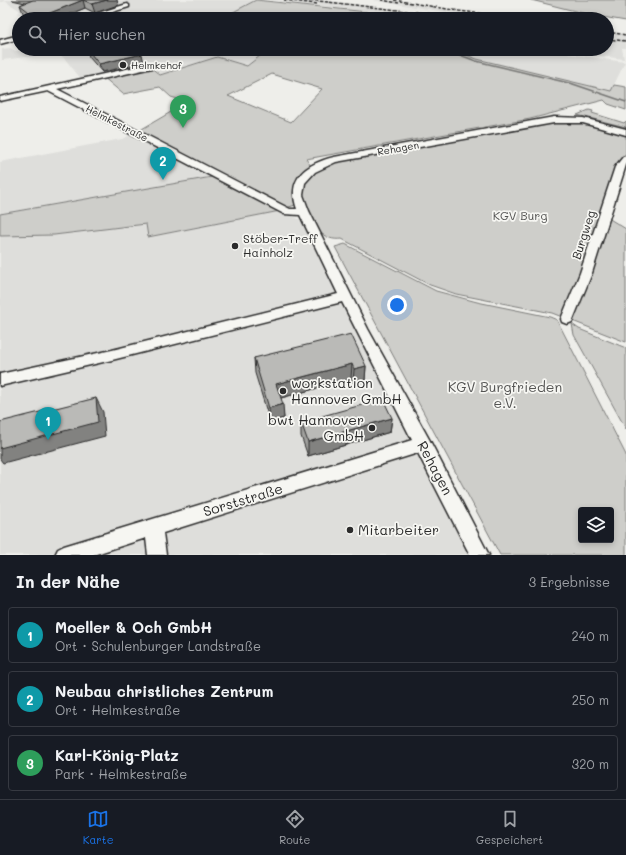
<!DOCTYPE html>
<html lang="de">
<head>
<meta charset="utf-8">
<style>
	:root { --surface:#171b24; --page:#242831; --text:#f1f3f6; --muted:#9ea1a6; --line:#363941; --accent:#1a73e8 }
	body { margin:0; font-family:Mali,sans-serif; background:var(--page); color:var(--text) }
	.controls { position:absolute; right:12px; bottom:12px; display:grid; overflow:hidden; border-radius:4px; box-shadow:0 2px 6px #0003 }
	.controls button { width:36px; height:36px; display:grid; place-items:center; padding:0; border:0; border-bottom:1px solid var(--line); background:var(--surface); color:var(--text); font:20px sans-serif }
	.you { position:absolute; left:397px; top:305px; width:14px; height:14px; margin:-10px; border:3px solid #fff; border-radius:50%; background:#1a73e8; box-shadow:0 0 0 6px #1a73e833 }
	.badge { display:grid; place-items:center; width:26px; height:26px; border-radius:50%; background:var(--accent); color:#fff; font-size:13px; font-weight:700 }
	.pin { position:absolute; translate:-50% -33px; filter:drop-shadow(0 1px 2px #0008) }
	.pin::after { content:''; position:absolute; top:21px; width:14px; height:12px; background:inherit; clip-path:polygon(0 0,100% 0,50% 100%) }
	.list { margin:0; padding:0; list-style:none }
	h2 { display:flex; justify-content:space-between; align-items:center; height:52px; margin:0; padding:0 16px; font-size:17px }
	h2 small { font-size:13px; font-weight:400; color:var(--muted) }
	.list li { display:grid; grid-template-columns:26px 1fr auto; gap:12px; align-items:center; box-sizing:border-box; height:56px; margin:0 8px 8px; padding:0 8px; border:1px solid var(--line); border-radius:4px }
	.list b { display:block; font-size:15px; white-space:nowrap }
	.list p { margin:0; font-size:13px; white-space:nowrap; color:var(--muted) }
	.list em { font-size:13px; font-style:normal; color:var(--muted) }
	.icon { flex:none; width:22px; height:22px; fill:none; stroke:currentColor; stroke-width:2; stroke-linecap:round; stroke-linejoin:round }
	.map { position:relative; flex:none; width:626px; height:555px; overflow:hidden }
	.search { position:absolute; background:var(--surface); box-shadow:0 2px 6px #0003; left:12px; right:12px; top:12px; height:44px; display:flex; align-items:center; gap:10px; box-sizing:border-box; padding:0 14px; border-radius:22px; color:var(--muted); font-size:15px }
	.sheet { height:244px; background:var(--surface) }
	nav { display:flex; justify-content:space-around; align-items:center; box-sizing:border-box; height:56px; border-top:1px solid var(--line); background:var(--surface); font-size:11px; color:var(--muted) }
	nav a { display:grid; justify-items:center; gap:2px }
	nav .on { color:var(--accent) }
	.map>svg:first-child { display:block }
</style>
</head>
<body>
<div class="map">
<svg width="626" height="555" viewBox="0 0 626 555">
	<rect width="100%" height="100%" fill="#eeeeea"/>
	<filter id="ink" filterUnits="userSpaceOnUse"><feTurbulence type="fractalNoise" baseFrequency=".025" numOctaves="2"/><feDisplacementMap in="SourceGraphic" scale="8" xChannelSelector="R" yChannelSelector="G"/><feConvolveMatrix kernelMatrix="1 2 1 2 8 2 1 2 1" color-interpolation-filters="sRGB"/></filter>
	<g filter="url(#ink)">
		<path fill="#dededb" d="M0 0H256L220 19H24L18 13 20 12 18 9 9 4 7 1 0 2Z
			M270 0H318L482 19H371L367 17V12L409 16Z
			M372 0H385L510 19 477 17Z
			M607 33 626 35V48H622L624 59 568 52V54L625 62 611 91 477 59 450 49H607Z
			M10 48 16 51 23 49H269L247 66 217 57 160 75 149 66 82 80 65 59 58 53 2 60V49Z
			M135 133 200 166 212 177 0 214V162L122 139Z
			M280 211 299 219 305 226 338 297 0 377V236L54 235 146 224 149 237Z
			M341 303 469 555H0V386Z"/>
		<path fill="#cececa" stroke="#7c7c7a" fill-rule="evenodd" d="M256 0 367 12V17L371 19H220Z
			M531 0H626V21L591 15Z
			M269 49H450L477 59 611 91 614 85 626 87V110L608 104 604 100 530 119 306 159 311 166C295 178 290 185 295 205L286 208 179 151 135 133 188 102 171 97 160 87 123 94 102 76 149 66 160 75 217 57 247 66ZM272 74 322 89 291 122 228 96Z
			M589 110 593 111 592 113 624 123 626 121V127L577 115Z
			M567 119 626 132V159L608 218 626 229V342L552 313 456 294 430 285 342 239C332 240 328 238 319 232 302 220 303 200 301 181L321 164Z
			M212 177 280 211 148 237 146 224 54 235 0 236V214Z
			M345 244 436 291 477 302 550 317 557 320 626 455V555H500L335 247ZM581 510H611V540H581Z
			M572 324 579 329 626 348V429L574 335Z"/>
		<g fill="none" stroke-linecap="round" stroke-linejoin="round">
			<path stroke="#757573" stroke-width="1.5" d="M361 12 363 13V17L367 19
				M444 49 476 61 573 84 626 102"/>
			<g stroke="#2b2b2b" stroke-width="3">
				<path id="minor" d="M127 4 129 5V7L89 19H79Z
					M19 35V39L0 44V40Z
					M149 64 153 66 152 68 57 89 290 209H297C286 178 306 164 334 157L554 117 583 118 626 129V135L583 123H554L336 162 315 172 305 183 303 195 309 211 368 329 429 439 489 555H470L418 453 163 533 166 555H148L146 538 93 555H55L58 549 64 546 412 440 342 302 112 360 0 386V374L112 350 338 294 300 215 284 214 48 91 0 101V97Z
					M626 156V165L592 273 572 322 567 324 562 322 561 319 580 273 615 167 623 157Z"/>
			</g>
			<use href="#minor" fill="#f6f6f2" fill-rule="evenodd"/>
			<path stroke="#2b2b2b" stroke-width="1.5" stroke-dasharray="3.5 1.5" stroke-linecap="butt" d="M284 0 317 4
				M310 0 476 19
				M381 0 399 3
				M394 0 459 11 524 19
				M607 32 626 35
				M607 39 626 41"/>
		</g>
		<path fill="#a0a09d" stroke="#2b2b2b" d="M12 0H117L118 5 95 13 85 8 58 19H30L23 13 20 5 25 3Z
			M87 49 144 63 102 72 89 57Z
			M254 358 366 366 365 380 353 383 351 379 281 398 284 418 270 422 255 373Z
			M392 418 390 432 308 456 301 436V422Z"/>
		<path fill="#828280" stroke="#2b2b2b" d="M83 0 85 8 58 19H37V18Z
			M107 0H117L118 5 95 13 92 4Z
			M142 54 144 63 102 72 99 64Z
			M352 364 351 379 277 399 276 384Z
			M366 366 365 380 353 383 354 369Z
			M96 398 103 412 105 436 3 463 0 459V448Z
			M283 404 284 418 270 422 269 408Z
			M392 418 390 432 308 456V442Z"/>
		<path fill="#babab7" stroke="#2b2b2b" d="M33 0H107L92 4 83 0 37 18 20 5Z
			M87 49H136L142 54 99 64Z
			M351 334 366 366 354 369 352 364 276 384 283 404 269 408 254 358Z
			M96 398 98 422 0 448V422Z
			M383 399 392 418 308 442 301 422Z"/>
	</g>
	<g fill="#2b2b2b" stroke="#f6f6f2" stroke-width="1.5">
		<circle cx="123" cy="65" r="4"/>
		<circle cx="235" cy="246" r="4"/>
		<circle cx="283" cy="391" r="4"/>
		<circle cx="372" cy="428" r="4"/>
		<circle cx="350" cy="530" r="4"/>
	</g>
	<g text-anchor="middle" stroke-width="3.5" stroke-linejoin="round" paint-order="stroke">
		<g font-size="10" fill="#2b2b2b" stroke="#f6f6f2" text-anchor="start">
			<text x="131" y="69">Helmkehof</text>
		</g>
		<g font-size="10" fill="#2b2b2b" stroke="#f6f6f2">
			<text transform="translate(117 123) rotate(27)" y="4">Helmkestraße</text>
			<text transform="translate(398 148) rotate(-10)" y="4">Rehagen</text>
		</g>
		<g font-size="12" fill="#545453" stroke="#f6f6f2">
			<text x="520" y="220">KGV Burg</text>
		</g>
		<g font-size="12" fill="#2b2b2b" stroke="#f6f6f2">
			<text transform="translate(584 235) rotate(-72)" y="4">Burgweg</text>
		</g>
		<g font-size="12" fill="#2b2b2b" stroke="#f6f6f2" text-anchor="start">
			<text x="243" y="243">Stöber-Treff<tspan x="243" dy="14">Hainholz</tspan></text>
		</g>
		<g font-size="14" fill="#2b2b2b" stroke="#f6f6f2" text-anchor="start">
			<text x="291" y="388">workstation<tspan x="291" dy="16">Hannover GmbH</tspan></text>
			<text x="364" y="425" text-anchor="end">bwt Hannover<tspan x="364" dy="16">GmbH</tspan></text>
			<text x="358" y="535">Mitarbeiter</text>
		</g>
		<g font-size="14" fill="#545453" stroke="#f6f6f2">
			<text x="505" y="392">KGV Burgfrieden<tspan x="505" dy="16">e.V.</tspan></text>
		</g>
		<g font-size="14" fill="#2b2b2b" stroke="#f6f6f2">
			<text transform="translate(435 468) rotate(62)" y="5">Rehagen</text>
			<text transform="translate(243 500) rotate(-17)" y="5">Sorststraße</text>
		</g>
	</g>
</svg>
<div class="controls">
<button><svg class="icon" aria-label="layers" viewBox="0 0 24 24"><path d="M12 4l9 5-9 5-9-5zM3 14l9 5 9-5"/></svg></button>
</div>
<div class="you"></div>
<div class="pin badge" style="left:48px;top:440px;background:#0f9aa8">1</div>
<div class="pin badge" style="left:163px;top:180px;background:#0f9aa8">2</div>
<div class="pin badge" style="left:183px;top:128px;background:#2e9e5b">3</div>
<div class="search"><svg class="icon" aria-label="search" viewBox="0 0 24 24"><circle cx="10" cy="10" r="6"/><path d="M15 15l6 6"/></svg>Hier suchen</div>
</div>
<section class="sheet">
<h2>In der Nähe<small>3 Ergebnisse</small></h2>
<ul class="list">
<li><span class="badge" style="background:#0f9aa8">1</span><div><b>Moeller &amp; Och GmbH</b><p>Ort · Schulenburger Landstraße</p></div><em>240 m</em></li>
<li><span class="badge" style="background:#0f9aa8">2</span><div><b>Neubau christliches Zentrum</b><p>Ort · Helmkestraße</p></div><em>250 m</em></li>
<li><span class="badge" style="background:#2e9e5b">3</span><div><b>Karl-König-Platz</b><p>Park · Helmkestraße</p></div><em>320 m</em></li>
</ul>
</section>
<nav>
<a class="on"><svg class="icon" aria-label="map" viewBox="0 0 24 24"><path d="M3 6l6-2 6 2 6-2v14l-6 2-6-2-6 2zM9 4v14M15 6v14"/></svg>Karte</a>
<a><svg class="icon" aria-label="directions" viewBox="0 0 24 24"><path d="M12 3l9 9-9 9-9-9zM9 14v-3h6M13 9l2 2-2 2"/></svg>Route</a>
<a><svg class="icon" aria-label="saved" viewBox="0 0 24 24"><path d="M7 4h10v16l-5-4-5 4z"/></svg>Gespeichert</a>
</nav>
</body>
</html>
